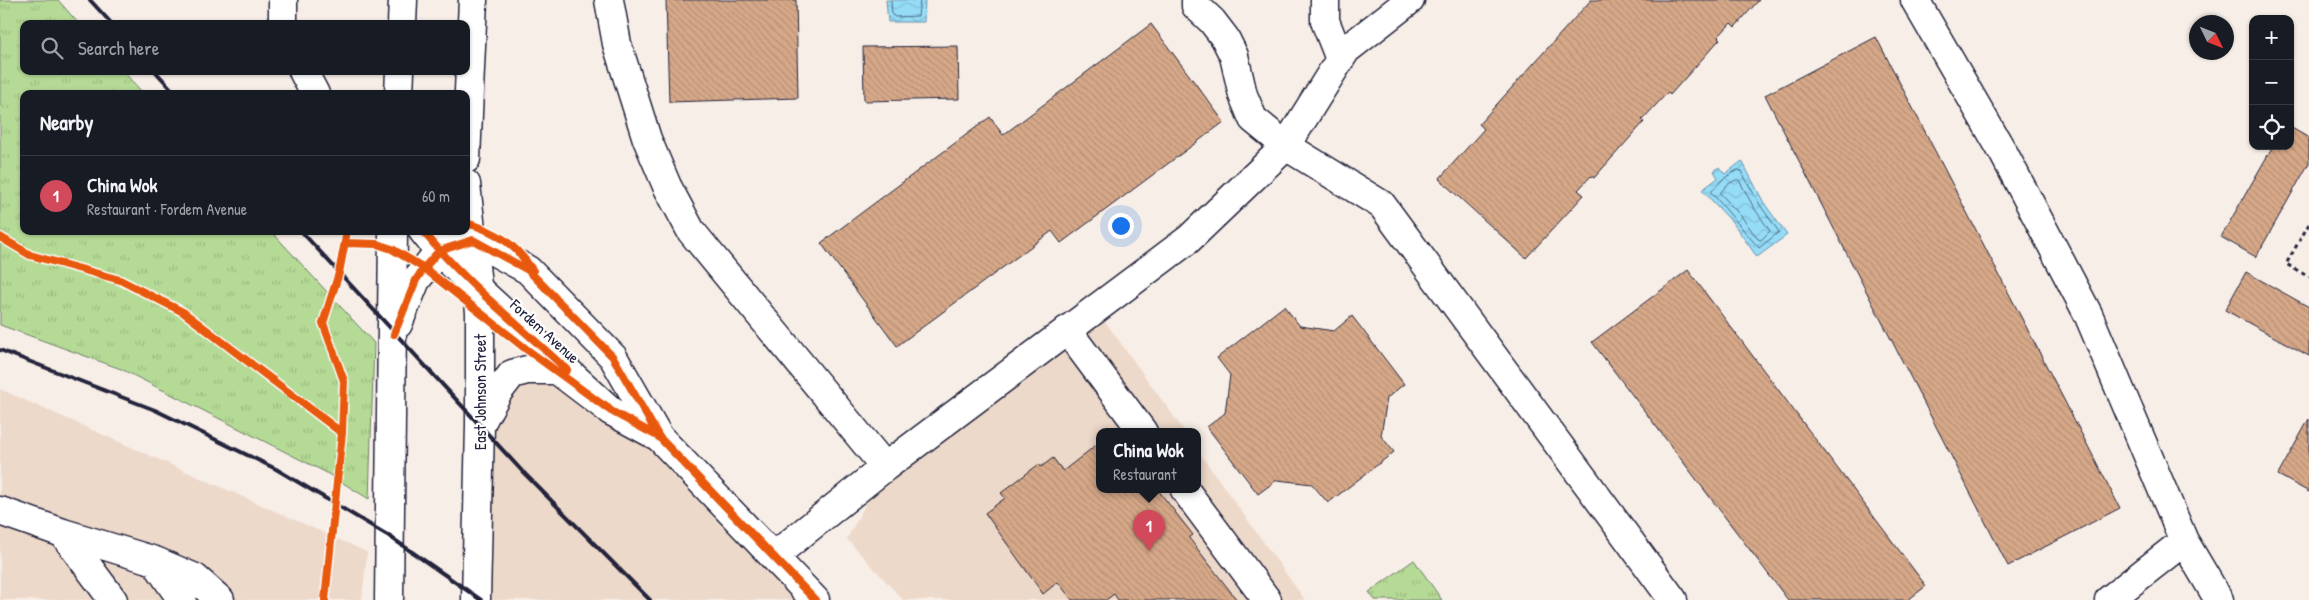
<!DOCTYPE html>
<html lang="en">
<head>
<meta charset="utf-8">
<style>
	:root { --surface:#171b24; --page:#20242c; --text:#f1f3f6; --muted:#9ea1a6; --line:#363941; --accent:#d1495b }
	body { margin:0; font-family:"Patrick Hand",sans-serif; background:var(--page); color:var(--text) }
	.controls { position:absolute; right:15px; top:15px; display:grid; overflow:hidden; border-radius:10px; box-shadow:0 1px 4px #0004 }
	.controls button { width:45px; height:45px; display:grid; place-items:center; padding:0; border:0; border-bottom:1px solid var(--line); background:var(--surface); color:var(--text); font:25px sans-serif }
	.compass { position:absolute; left:2189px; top:15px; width:45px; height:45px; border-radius:50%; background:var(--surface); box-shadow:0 1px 4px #0004; rotate:133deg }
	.you { position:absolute; left:1120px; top:225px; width:18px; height:18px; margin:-12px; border:4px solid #fff; border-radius:50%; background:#1a73e8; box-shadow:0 0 0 8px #1a73e833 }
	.badge { display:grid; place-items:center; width:32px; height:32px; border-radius:50%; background:var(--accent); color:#fff; font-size:16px; font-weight:700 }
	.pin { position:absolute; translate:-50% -41px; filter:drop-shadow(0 1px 2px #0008) }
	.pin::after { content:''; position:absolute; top:26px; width:18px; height:15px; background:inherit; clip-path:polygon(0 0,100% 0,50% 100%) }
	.popup { position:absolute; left:1096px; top:428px; width:105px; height:65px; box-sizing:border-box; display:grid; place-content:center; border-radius:10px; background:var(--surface); filter:drop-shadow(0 1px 4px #0005); font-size:16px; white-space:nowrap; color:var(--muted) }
	.popup b { font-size:19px; color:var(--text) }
	.popup::after { content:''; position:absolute; left:50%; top:100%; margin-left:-10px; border:10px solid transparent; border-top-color:var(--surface) }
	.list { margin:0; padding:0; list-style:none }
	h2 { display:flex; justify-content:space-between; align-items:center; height:65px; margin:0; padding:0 20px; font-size:21px }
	h2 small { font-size:16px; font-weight:400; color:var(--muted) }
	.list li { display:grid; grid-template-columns:32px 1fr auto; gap:15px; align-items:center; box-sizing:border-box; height:80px; padding:0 20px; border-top:1px solid var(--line) }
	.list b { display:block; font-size:19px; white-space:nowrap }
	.list p { margin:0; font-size:16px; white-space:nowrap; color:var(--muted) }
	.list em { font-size:16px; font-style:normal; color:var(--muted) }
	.icon { flex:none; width:28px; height:28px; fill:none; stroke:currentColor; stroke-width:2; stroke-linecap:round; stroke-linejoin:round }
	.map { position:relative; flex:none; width:2309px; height:600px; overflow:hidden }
	.search { position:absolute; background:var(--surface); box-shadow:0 1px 4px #0004; left:20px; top:20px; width:450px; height:55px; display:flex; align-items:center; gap:12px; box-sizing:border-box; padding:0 18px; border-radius:10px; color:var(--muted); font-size:19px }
	.panel { position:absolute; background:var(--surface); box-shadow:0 1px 4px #0004; left:20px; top:90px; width:450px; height:145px; border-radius:10px }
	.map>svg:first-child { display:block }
</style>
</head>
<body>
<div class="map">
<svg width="2309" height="600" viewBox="0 0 2309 600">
	<defs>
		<pattern id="park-tufts" width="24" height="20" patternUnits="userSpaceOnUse" patternTransform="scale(1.25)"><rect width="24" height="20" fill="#b5da95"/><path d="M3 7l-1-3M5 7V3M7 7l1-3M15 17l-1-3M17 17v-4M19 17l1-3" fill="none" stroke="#9bbb81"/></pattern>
		<pattern id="water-waves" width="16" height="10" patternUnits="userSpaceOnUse" patternTransform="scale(1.25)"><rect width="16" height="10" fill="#95dcf7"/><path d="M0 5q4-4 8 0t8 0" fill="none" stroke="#80bcd5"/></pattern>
		<pattern id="building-back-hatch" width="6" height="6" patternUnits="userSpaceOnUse" patternTransform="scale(1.25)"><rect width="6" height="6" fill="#d6a888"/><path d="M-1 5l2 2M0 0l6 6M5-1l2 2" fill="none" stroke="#b79076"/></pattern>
	</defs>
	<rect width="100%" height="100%" fill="#f7eee7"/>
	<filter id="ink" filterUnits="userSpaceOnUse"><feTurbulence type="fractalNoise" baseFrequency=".02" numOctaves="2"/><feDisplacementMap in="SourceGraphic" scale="10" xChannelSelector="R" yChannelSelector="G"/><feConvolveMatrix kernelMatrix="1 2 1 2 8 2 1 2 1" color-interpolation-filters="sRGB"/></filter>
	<g filter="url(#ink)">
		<path fill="#edd9ca" d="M1096 309 1185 432H1100V490H1198V451L1305 600H903L847 539 885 467Z
			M527 370 611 411 815 600H476L480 425Z
			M0 389 367 552 362 600H0Z"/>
		<path fill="url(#park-tufts)" stroke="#6c7e68" d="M0 0H58L79 24H24V71H123L144 94H24V231H271L374 343 369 499 325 472 121 369 0 325Z
			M1414 560 1442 600H1375L1369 592Z"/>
		<path fill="url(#water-waves)" stroke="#6792ac" d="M886 0H925L924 22H888Z
			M1742 161 1764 203 1787 235 1757 257 1733 223 1702 190 1718 178 1714 171 1719 167 1725 174Z"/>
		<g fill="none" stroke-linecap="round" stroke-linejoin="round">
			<path stroke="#506c86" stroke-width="1" d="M891 0 892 15 895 17 918 16 920 0
				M1738 170 1741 171 1760 205 1779 232 1759 248 1711 192 1723 179Z
				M1736 180H1739L1754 208 1770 231 1761 240 1758 239 1741 216 1720 193 1727 185Z"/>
		</g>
		<path fill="url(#building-back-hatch)" stroke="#22223b" d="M666 0H796L798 98 669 102Z
			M1591 0H1759L1735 27 1731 23 1718 37 1720 39 1670 95 1668 92 1642 120 1644 122 1594 178 1591 176 1578 190 1584 195 1526 258 1439 179 1484 129 1479 124Z
			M1151 24 1224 122 1061 243 1052 231 897 346 821 243 990 117 1003 135Z
			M1876 37 2120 508 2008 566 1765 95Z
			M958 46 959 99 864 101 863 47Z
			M2290 127 2309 138V163L2256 257 2221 237 2273 146H2290Z
			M1688 270 1926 586 1908 600H1788L1592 342Z
			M2246 272 2309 307V356L2225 310Z
			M1284 306 1300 326 1334 331 1352 316 1404 384 1387 398 1381 436 1394 452 1328 503 1312 484 1277 480 1258 494 1207 427 1225 413 1230 375 1217 358Z
			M2309 419V492L2278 475Z
			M1100 442V490H1158L1193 535 1189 538 1237 600H1118L1114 594 1106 600H1072L1058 582 1043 594 985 513 1005 498 1001 493 1039 464 1041 467 1053 458 1063 471Z"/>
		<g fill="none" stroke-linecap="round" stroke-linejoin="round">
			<g stroke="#22223b" stroke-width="31">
				<path id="minor" d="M609 0 617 44 647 139 667 186 691 231 885 467
					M1196 0V6L1212 21 1225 38 1234 56 1243 95 1253 119 1286 146 1382 205 1673 600
					M1325 0V21L1340 59
					M1915 0 2004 154 2088 314 2184 541 2219 600
					M283 24V0
					M303 71 315 94
					M423 231 439 251 480 291 611 411 659 437
					M473 240 528 270 613 357 659 437 815 600
					M1067 330 1143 432
					M1185 490 1267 600
					M0 511 63 533 155 561 182 600
					M63 533 113 600
					M774 556 885 467 1189 239 1286 146 1346 50 1410 0
					M155 561 195 578 220 600
					M2109 600 2184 541"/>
			</g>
			<g stroke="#22223b" stroke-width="31">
				<path id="major" d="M402 24 403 0
					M399 94 400 71
					M466 159 473 0
					M466 184 480 312V425L476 600
					M398 324 416 280 439 251 473 240
					M482 421 498 392 512 374 527 370H557L611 411
					M389 600 393 231"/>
			</g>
			<path stroke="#22223b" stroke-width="3" stroke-dasharray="4 4" stroke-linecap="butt" d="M2309 224 2286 264 2309 277"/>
			<use href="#minor" stroke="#fff" stroke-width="28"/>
			<use href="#major" stroke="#fff" stroke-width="28"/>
			<path stroke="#22223b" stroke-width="4" d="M90 0 112 24
				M155 71 176 94
				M301 231 522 471 650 600
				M0 350 155 410 276 469 389 536 481 600"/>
			<g stroke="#fff" stroke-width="11">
				<path id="cycleway" d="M466 223C497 231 516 245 533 271
					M423 231C465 283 518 324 567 370
					M0 237 30 255 120 280 183 312 342 433
					M345 243 377 244 392 249 424 268 526 349 611 411
					M394 334 416 280 424 268 439 251 473 240 528 270 613 357 659 437 815 600
					M605 405 611 411 659 437
					M325 600 342 433 344 381 323 323 339 273 347 231"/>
			</g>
			<use href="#cycleway" stroke="#e8590c" stroke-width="8"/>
		</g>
	</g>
	<g text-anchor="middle" stroke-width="4.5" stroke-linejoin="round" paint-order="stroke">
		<g font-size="16" fill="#22223b" stroke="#fff">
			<text transform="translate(545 331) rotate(42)" y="6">Fordem Avenue</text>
			<text transform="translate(480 392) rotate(-90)" y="6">East Johnson Street</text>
		</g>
	</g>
</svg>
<div class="controls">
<button>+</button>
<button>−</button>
<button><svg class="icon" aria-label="locate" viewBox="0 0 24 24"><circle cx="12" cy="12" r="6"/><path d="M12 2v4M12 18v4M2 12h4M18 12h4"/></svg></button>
</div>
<svg class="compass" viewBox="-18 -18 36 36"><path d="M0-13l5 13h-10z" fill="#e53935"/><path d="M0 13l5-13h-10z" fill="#9ea1a6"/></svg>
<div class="you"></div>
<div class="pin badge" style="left:1149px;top:551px">1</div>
<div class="popup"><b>China Wok</b>Restaurant</div>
<div class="search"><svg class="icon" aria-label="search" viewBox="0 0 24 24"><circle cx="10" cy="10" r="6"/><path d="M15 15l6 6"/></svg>Search here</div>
<section class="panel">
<h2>Nearby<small></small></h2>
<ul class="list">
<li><span class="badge">1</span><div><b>China Wok</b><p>Restaurant · Fordem Avenue</p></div><em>60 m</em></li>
</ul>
</section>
</div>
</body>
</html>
